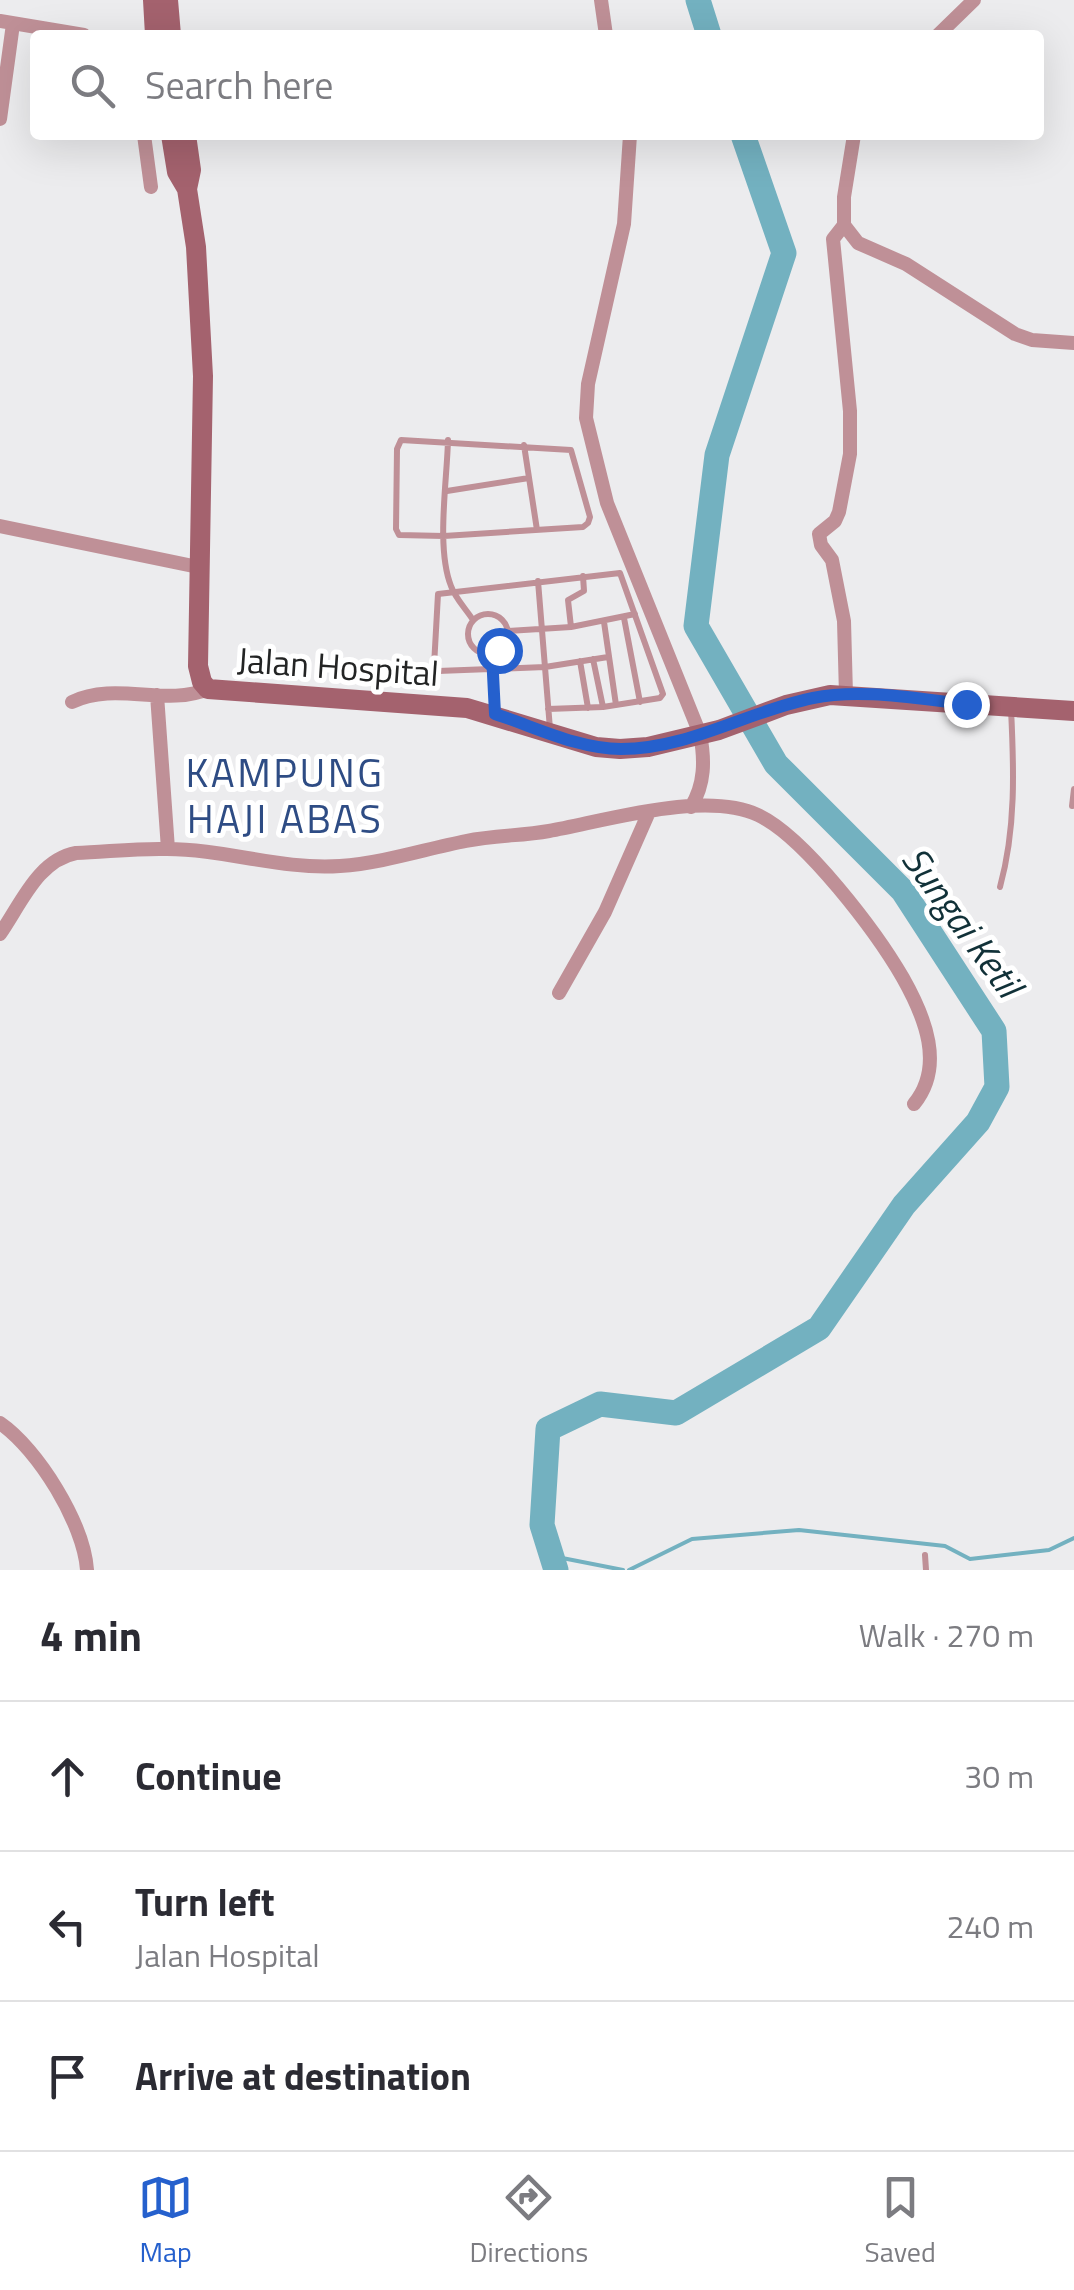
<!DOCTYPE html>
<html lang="en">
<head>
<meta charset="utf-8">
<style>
	:root { --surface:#fff; --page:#f2f2f3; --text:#2b2b33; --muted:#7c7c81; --line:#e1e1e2; --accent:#2560cd }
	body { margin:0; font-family:"Titillium Web",sans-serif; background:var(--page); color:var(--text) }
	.stop { position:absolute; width:30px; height:30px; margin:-22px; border:8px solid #2560cd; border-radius:50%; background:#fff }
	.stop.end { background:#2560cd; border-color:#fff; box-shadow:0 2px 10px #0008 }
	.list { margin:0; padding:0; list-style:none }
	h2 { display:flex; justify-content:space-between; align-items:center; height:130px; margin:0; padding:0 40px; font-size:42px }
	h2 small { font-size:32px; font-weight:400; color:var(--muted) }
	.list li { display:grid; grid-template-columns:65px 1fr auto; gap:30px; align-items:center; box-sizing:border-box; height:150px; padding:0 40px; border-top:2px solid var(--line) }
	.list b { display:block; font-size:38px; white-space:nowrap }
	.list p { margin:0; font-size:32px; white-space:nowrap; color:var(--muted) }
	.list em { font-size:32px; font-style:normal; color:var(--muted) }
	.icon { flex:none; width:55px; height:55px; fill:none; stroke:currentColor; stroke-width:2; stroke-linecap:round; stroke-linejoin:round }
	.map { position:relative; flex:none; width:1074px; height:1570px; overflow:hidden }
	.search { position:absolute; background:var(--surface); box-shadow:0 10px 40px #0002; left:30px; right:30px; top:30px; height:110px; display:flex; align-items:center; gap:25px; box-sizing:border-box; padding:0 35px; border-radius:10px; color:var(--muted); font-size:38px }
	.sheet { height:580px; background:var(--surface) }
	nav { display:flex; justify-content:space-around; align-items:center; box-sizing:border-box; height:140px; border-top:2px solid var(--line); background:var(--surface); font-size:28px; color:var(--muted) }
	nav a { display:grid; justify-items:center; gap:5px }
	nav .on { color:var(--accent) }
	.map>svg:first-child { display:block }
</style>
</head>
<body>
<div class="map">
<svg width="1074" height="1570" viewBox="0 0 1074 1570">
	<rect width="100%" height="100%" fill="#ececee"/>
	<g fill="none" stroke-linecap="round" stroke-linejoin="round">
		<path stroke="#73b1c0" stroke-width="4" d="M552 1556 623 1570
			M629 1570 692 1539 799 1530 945 1546 970 1559 1049 1550 1074 1538"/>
		<path stroke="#73b1c0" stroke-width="25" d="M698 0 709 35
			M556 1570 542 1525 548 1429 600 1404 676 1413 819 1328 904 1205 978 1122 997 1087 994 1031 903 891 776 764 696 626 717 455 784 253 743 135"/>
		<path stroke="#bf9097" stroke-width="6" d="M401 440 571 450 590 517 588 523 583 527 444 536 399 535 396 529 397 449Z
			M448 440C447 482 436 548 451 586 455 598 466 609 473 620
			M524 445 537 530
			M447 491 529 478
			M538 581 550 729
			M468 634a20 20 0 1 1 40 0a20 20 0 1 1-40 0Z
			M624 618 640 702
			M604 622 616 705
			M571 627 568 600 584 591 583 576
			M508 631 571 627 635 614
			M492 653 495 713
			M593 659 603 707
			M580 661 588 708
			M548 709 603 707 660 698 663 694 620 573 438 594 434 666 438 671 545 667 608 657
			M1072 806 1074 789
			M1000 887C1016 829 1014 769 1011 709
			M925 1555 926 1570"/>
		<path stroke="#bf9097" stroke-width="14" d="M601 0 606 35
			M0 21 84 35
			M938 35 974 0
			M0 119 13 24
			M144 135 151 187
			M630 135 624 224 588 384 586 418 607 503 700 734C705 760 705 784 691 807
			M844 225 858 243 906 264 1015 334 1032 340 1074 343
			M0 526 198 567
			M157 695 168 849
			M846 695 844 621 832 560 821 545 819 534 835 521 839 512 850 454V411L833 239 844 225V197L854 135
			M72 702C116 681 165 707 208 689
			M0 934C21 904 38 860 76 853 106 852 137 848 167 849 225 849 281 870 340 866 383 863 425 849 466 841 494 835 522 836 549 831 605 821 705 790 758 815 805 837 877 933 903 978 925 1017 945 1066 914 1104
			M559 993 605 912 649 812
			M0 1423C38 1449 84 1524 87 1570"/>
		<path stroke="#a4626e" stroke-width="20" d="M153 0 155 35
			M168 0 171 35
			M171 135 177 172 187 189
			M186 135 191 170 187 189 196 247 203 376 198 666 202 682 208 689 467 708 596 747 620 749 648 747 719 730 786 705 830 695 1074 711"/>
	</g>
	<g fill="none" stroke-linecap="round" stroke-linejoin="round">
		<path stroke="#2560cd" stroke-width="12" d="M499 650 492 654 495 714C535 727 578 749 621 749 689 749 748 711 813 698 861 688 917 699 966 704"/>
	</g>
	<g text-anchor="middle" stroke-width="10" stroke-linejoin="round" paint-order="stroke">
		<g font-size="35" fill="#232424" stroke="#fff">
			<text transform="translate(338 667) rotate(4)" y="12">Jalan Hospital</text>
		</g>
		<g font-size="38" font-style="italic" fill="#113138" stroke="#fff">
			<text transform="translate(962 922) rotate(54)" y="13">Sungai Ketil</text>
		</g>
		<g font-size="40" letter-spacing="2.5" fill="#2e4c84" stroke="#fff">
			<text x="285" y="787">KAMPUNG<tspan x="285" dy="46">HAJI ABAS</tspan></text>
		</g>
	</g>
</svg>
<div class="stop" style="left:499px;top:650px"></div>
<div class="stop end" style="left:966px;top:704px"></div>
<div class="search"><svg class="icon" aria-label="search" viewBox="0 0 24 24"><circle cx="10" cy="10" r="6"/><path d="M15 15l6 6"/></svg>Search here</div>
</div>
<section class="sheet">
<h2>4 min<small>Walk · 270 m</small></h2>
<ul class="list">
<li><svg class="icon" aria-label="ahead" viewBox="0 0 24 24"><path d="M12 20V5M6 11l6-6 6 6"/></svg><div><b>Continue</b></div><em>30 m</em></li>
<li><svg class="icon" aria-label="left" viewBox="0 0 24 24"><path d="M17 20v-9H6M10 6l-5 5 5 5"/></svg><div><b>Turn left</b><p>Jalan Hospital</p></div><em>240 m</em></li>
<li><svg class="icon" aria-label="arrive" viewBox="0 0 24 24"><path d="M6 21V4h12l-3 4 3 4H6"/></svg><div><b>Arrive at destination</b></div></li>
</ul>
</section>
<nav>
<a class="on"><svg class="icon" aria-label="map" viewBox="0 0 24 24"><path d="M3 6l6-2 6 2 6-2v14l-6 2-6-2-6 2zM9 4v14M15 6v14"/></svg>Map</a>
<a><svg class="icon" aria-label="directions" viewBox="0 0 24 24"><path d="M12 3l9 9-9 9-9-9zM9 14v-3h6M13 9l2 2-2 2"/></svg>Directions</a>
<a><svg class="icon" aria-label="saved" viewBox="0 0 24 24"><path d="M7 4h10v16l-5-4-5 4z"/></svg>Saved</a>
</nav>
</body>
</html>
